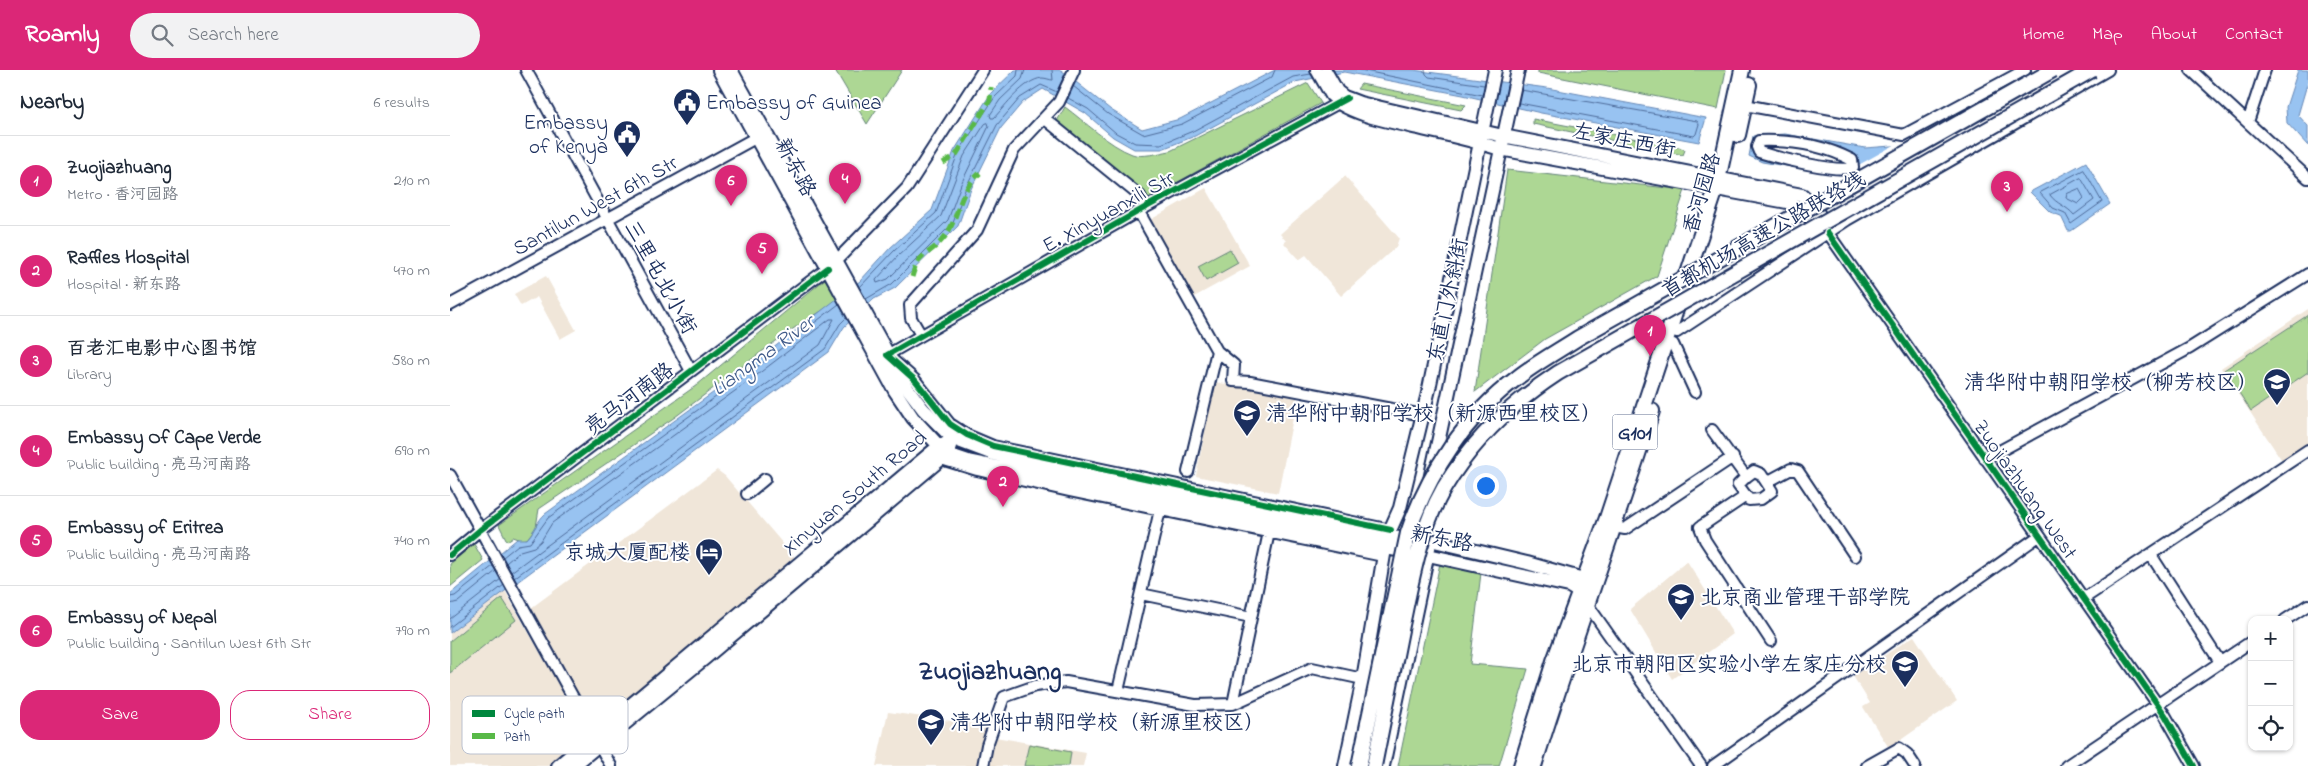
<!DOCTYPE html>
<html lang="en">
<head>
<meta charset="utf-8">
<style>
	:root { --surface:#fff; --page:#f2f2f3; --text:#1f2937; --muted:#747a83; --line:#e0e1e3; --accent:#db2777 }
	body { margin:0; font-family:"Indie Flower","LXGW WenKai TC",sans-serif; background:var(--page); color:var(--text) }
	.controls { position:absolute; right:15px; bottom:15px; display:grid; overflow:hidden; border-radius:10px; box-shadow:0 1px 4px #0004 }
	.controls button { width:45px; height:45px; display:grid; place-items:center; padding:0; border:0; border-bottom:1px solid var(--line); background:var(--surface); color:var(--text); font:25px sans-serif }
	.you { position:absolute; left:1035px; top:415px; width:18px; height:18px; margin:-12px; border:4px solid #fff; border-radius:50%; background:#1a73e8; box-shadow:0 0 0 8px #1a73e833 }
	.badge { display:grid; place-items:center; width:32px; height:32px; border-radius:50%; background:var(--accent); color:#fff; font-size:16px; font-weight:700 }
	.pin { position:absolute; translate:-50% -41px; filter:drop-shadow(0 1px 2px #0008) }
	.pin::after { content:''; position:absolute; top:26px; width:18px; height:15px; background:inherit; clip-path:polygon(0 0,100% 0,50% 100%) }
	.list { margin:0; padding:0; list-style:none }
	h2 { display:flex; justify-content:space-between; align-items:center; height:65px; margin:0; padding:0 20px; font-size:21px }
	h2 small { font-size:16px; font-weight:400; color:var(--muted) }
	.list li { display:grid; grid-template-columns:32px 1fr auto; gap:15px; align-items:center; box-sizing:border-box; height:90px; padding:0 20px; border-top:1px solid var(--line) }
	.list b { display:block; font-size:19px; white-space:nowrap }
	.list p { margin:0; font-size:16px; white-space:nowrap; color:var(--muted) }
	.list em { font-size:16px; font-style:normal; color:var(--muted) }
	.actions { display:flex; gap:10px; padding:15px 20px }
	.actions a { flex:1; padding:11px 0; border:1px solid var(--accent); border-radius:20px; text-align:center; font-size:18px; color:var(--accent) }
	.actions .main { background:var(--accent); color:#fff }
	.icon { flex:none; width:28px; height:28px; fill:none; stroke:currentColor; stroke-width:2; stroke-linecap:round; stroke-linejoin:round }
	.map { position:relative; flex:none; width:1858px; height:696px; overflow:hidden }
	header { display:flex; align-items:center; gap:30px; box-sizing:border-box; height:70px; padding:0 25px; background:var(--accent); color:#fff }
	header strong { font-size:24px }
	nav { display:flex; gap:28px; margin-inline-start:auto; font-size:18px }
	.search { width:350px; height:45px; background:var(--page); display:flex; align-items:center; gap:12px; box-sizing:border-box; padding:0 18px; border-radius:28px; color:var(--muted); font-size:19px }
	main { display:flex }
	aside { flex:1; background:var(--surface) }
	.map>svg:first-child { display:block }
</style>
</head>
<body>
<header>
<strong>Roamly</strong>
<div class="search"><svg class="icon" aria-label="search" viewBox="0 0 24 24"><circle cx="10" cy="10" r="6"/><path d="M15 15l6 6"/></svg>Search here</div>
<nav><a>Home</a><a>Map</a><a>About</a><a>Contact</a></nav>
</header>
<main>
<aside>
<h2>Nearby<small>6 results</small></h2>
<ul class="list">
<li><span class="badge">1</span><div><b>Zuojiazhuang</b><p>Metro · 香河园路</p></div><em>210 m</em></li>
<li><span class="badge">2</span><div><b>Raffles Hospital</b><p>Hospital · 新东路</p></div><em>470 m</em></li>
<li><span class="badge">3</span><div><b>百老汇电影中心图书馆</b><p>Library</p></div><em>580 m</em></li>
<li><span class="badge">4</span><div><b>Embassy Of Cape Verde</b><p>Public building · 亮马河南路</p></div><em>690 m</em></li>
<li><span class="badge">5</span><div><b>Embassy of Eritrea</b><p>Public building · 亮马河南路</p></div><em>740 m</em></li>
<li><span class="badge">6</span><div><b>Embassy of Nepal</b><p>Public building · Santilun West 6th Str</p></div><em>790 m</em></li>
</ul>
<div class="actions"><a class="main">Save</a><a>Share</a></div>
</aside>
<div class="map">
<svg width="1858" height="696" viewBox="0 0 1858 696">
	<rect width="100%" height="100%" fill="#fff"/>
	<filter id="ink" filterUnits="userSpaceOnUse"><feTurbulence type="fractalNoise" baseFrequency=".02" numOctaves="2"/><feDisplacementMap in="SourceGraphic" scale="10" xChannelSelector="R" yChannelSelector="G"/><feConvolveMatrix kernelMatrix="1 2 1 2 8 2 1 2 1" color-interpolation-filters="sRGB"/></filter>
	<g filter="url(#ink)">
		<path fill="#f0e6d9" d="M895 106 949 168 946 177 891 226 856 185 849 190 834 173 836 171 830 164Z
			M756 118 800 196 744 227 700 150Z
			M96 206 126 260 110 269 87 227 71 236 64 224Z
			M1858 239V375L1833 392 1771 298Z
			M765 312 847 328 828 423 746 406Z
			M267 400 275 406 346 489 145 660 81 538Z
			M1237 491 1283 564 1222 609 1180 539Z
			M55 521 137 665 99 696H0V563Z
			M1464 566 1507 631 1439 678 1413 637 1420 633 1403 606Z
			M438 642 536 656 527 696H426Z
			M545 667 636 683 633 696H539Z"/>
		<path fill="#add794" stroke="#648379" d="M385 0H452L417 54Z
			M1088 0H1276L1268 39 1088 3Z
			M858 13 871 33 697 129 607 51 615 37C634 51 660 76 682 84 692 88 709 83 720 81Z
			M911 14 1016 35 1011 40 907 19Z
			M1083 49 1229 77 1235 80 1233 85 1083 54Z
			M1057 100 1235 120 1207 206 1095 269 1025 322Z
			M780 179 788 193 756 211 748 196Z
			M375 209 389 230 338 262 225 347 89 439 86 457 77 469 72 470 63 467 57 471 49 455 247 315Z
			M1858 245V302L1801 341 1774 300Z
			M24 474 33 490 0 517V494Z
			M990 493 1031 503 1020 594 1078 599 1049 696H948Z
			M52 528 66 550 0 603V571Z
			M579 674 621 682 619 696H574Z"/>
		<path fill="#98c3f1" stroke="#6688b6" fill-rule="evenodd" d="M565 0H611L661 40 692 59 730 49 825 0H963L1097 18 1256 48 1249 72 1091 43 1013 25 894 2 845 12 745 66 712 79H684L663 67 635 43 593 19 573 32 551 58 521 119 508 156 445 218 424 229 394 257 379 282 55 521 0 563V524L67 469H77C85 461 87 451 95 444L296 299 410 211 440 178 482 140 504 81 541 23Z
			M1596 0H1622L1462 90 1390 105 1312 92 1299 86 1303 66 1335 64 1415 78 1468 74ZM1309 71C1341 70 1374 75 1402 90L1403 96C1390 104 1325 86 1309 82L1307 77Z
			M1848 0H1858V11L1848 45 1858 56V76L1837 53 1836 37Z
			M1636 92 1660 134 1621 161H1618L1611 146 1600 142 1580 122Z"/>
		<path fill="#fff" d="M1591 0H1625L1463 93 1387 107 1448 73 1467 71Z"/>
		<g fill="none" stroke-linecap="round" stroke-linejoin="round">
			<path stroke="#4d6a99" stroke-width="1" d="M575 0 572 9 550 30 540 45 541 48H544C555 36 574 10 592 8 596 8 600 10 603 10L602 0
				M910 0 1032 25
				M975 0 976 4 979 7 1034 15
				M623 16 658 44 693 64 732 54 822 7 825 0
				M618 28 638 39 666 63 685 73 711 74 743 61 843 7 861 4
				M1069 33 1244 66 1246 64 1249 54 1247 51 1071 20
				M538 53 539 56 511 114 498 150 438 209 427 213 426 210 448 186 491 146 514 86 535 54Z
				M1634 100 1652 132 1621 154 1615 143 1603 138 1590 123Z
				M1631 108 1644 130 1624 145C1617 136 1606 134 1600 125Z
				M1629 119 1634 128 1628 134 1616 128 1617 124Z
				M410 217 444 181 486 143 508 83 545 27 567 6 568 0
				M416 229 442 214 503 153 516 117 547 55 570 28 591 15 607 22
				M53 487 68 475 80 473 98 448 299 303 389 234
				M56 493 70 481 84 477 91 471 102 453 303 308 380 249H384L370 275 61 502
				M64 508 375 279 390 254 396 248
				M0 527 5 526 43 496
				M0 534 8 532 46 501
				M0 549 51 509
				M0 557 54 515"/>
			<g stroke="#1b2f5e" stroke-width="14">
				<path id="minor" d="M76 0 241 301
					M866 0 881 26 889 33
					M876 0 888 21 897 28
					M1741 0 1858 108
					M894 30 696 137 437 285 465 310 500 354 517 365 543 376 941 460
					M1295 35 1454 65 1575 0
					M594 48 690 126 696 137
					M1798 52 1815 0
					M1309 71C1341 70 1374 75 1402 90L1403 97C1390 104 1325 87 1309 82L1307 77Z
					M689 142 767 281 784 295 783 311 800 312 973 345
					M1378 163 1715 645 1744 696
					M386 191 457 118 533 0
					M0 235 307 67
					M1227 262 1397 150 1658 0
					M471 265 461 248 460 235 527 160 564 80 609 32 624 0
					M1223 274 1245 322
					M1262 360 1296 407 1288 415 1299 430 1311 429 1322 421 1311 404 1304 401 1296 407
					M487 386 491 389 527 400 619 421 933 486
					M1535 389 1740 278 1858 204
					M738 402 767 281
					M0 405 161 696
					M1317 412 1341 399 1348 401 1405 486
					M297 424 315 409
					M1296 426 1250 457 1255 470 1321 571
					M1164 457 1175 459 1283 387
					M0 485 30 460 378 198
					M1701 485 1770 592
					M691 524 801 547
					M1633 529 1858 380
					M1135 531 1251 696
					M1835 550 1858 535
					M668 621 710 440
					M783 634 819 462
					M533 696 537 675 554 627 585 616 616 612 745 635 783 634 862 598 913 609
					M1263 696 1589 466
					M1417 696 1449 678 1457 684 1465 696
					M1616 696 1802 571"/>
			</g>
			<g stroke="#1b2f5e" stroke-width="16">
				<path id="major" d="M269 0 445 321 463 348 489 376 497 384 518 391 935 478 978 485 1119 516 1129 522
					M281 0 455 315 473 339 503 369 543 384 937 467 980 470 1077 493 1144 512
					M897 28 910 33 1053 66 1352 125 1365 137 1378 163
					M889 33C910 46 935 50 959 56 990 63 1020 69 1050 79L1337 132 1352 140 1372 158
					M979 451 978 419 1068 0
					M108 696 483 381 496 373
					M123 696 255 588 497 384 500 376
					M895 696 913 609 937 467 950 438 979 319 1045 0
					M933 696 979 478"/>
			</g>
			<g stroke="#1b2f5e" stroke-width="18">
				<path id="highway" d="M1288 65 1299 15
					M1071 696 1104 591 1157 448 1266 119 1292 0
					M1084 696C1121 577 1164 460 1202 341"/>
			</g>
			<use href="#minor" stroke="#fff" stroke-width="10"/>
			<use href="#major" stroke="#fff" stroke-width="12"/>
			<use href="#highway" stroke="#fff" stroke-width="14"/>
			<g stroke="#1b2f5e" stroke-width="18" stroke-linecap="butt">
				<path id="highway-bridge" d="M909 696 958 463C978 403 1016 346 1067 308 1086 293 1108 281 1128 268L1603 0
					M924 696C933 649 943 602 952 555 962 508 970 460 994 418 1022 371 1062 333 1108 303L1642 0"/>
			</g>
			<use href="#highway-bridge" stroke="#fff" stroke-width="14"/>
			<path stroke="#58b947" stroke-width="5" stroke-dasharray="10 5" stroke-linecap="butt" d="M493 93 506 85 540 30 541 17
				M462 207C469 181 478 187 493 169 510 149 506 124 530 103"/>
			<g stroke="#fff" stroke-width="9">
				<path id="cycleway" d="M897 28 696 137 437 285 465 310 500 354 517 365 543 376 941 460
					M1378 163 1715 645 1744 696
					M0 485 30 460 378 198"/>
			</g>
			<use href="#cycleway" stroke="#00873e" stroke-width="6"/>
		</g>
	</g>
	<defs>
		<g id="civic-pin" transform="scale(1.4375)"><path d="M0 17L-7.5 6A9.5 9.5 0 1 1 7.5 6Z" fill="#1b2f5e" stroke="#fff"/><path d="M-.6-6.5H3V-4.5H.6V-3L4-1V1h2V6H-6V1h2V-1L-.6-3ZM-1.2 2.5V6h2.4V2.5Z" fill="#fff"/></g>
		<g id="school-pin" transform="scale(1.4375)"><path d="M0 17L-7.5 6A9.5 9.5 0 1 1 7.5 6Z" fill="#1b2f5e" stroke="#fff"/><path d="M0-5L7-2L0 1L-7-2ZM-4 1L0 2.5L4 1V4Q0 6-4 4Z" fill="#fff"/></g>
		<g id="hotel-pin" transform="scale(1.4375)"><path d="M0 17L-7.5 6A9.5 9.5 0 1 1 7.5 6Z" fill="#1b2f5e" stroke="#fff"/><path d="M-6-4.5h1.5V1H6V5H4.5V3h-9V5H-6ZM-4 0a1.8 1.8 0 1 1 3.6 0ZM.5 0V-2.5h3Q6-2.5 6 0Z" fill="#fff"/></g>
		<g id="university-pin" transform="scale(1.4375)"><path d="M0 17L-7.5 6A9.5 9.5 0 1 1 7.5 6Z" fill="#1b2f5e" stroke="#fff"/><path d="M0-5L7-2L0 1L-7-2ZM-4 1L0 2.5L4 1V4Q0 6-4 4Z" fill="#fff"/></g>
	</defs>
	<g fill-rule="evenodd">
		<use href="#civic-pin" x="237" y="32"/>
		<use href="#civic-pin" x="177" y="64"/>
		<use href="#school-pin" x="1827" y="312"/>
		<use href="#school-pin" x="797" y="343"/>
		<use href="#hotel-pin" x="259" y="482"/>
		<use href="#university-pin" x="1231" y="527"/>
		<use href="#school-pin" x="1455" y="594"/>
		<use href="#school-pin" x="481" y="652"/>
	</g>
	<g text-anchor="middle" stroke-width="4" stroke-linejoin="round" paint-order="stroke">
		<rect fill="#fff" stroke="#5f6d8e" stroke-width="1" x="1162.5" y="344.5" width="45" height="35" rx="4"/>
		<g font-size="20" font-weight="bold" fill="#1b2f5e">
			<text x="1185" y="369">G101</text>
		</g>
		<g font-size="21" fill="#1b2f5e" stroke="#fff" text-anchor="start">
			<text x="256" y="39">Embassy of Guinea</text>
			<text x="158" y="59" text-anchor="end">Embassy<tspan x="158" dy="24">of Kenya</tspan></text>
			<text x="1808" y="319" text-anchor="end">清华附中朝阳学校（柳芳校区）</text>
			<text x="816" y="350">清华附中朝阳学校（新源西里校区）</text>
			<text x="240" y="489" text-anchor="end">京城大厦配楼</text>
			<text x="1250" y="534">北京商业管理干部学院</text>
			<text x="1436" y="601" text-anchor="end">北京市朝阳区实验小学左家庄分校</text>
			<text x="500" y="659">清华附中朝阳学校（新源里校区）</text>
		</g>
		<g font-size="21" fill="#1b2f5e" stroke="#fff">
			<text transform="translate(1174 70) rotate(11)" y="7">左家庄西街</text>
			<text transform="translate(346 97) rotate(62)" y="7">新东路</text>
			<text transform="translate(1251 123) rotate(-73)" y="7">香河园路</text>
			<text transform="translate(145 135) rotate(-29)" y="7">Santilun West 6th Str</text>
			<text transform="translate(658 141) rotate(-29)" y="7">E. Xinyuanxili Str</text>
			<text transform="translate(1313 164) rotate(-30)" y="7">首都机场高速公路联络线</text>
			<text transform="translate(211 207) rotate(61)" y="7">三里屯北小街</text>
			<text transform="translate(997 230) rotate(-78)" y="7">东直门外斜街</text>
			<text transform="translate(179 328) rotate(-37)" y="7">亮马河南路</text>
			<text transform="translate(1576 419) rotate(55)" y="7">Zuojiazhuang West</text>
			<text transform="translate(404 422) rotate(-40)" y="7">Xinyuan South Road</text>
			<text transform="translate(992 468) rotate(11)" y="7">新东路</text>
		</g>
		<g font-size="22" font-style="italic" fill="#405b8a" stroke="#fff">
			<text transform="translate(312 284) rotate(-36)" y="8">Liangma River</text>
		</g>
		<g font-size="26" font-weight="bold" fill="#1b2f5e" stroke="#fff">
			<text x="540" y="609">Zuojiazhuang</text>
		</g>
	</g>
	<rect x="12" y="626" width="166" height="58" rx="8" fill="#fff" stroke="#bbc1cf" stroke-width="1"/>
	<rect x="22" y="640" width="23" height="7" fill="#00873e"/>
	<rect x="22" y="663" width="23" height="6" fill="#58b947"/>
	<g font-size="14" fill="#1b2f5e">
		<text x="54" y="648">Cycle path</text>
		<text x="54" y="671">Path</text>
	</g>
</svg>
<div class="controls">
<button>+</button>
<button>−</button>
<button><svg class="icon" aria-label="locate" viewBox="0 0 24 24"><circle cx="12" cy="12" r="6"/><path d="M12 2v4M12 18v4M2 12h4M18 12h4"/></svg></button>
</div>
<div class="you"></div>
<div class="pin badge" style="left:1200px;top:286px">1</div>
<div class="pin badge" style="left:553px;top:437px">2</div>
<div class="pin badge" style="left:1557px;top:142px">3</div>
<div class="pin badge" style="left:395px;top:134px">4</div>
<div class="pin badge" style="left:312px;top:204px">5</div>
<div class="pin badge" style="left:281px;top:136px">6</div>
</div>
</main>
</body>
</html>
